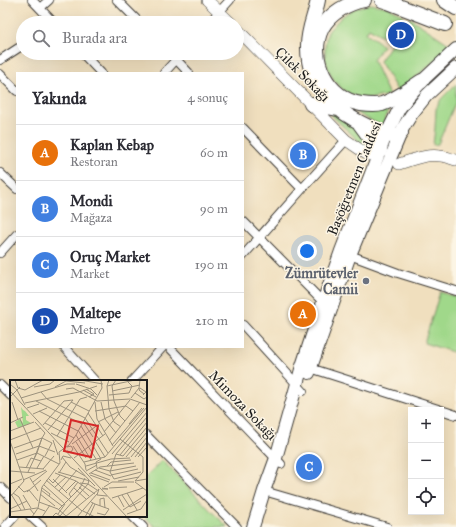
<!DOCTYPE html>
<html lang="tr">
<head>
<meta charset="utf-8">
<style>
	:root { --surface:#fff; --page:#f7f7f7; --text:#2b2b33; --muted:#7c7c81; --line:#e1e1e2; --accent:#1f6fb2 }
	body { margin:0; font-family:"IM FELL Great Primer",serif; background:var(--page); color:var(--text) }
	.controls { position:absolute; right:12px; bottom:12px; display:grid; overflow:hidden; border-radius:0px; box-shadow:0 4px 16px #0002 }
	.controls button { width:36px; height:36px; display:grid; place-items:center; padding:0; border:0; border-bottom:1px solid var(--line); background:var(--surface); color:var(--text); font:20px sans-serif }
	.you { position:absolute; left:307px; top:251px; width:14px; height:14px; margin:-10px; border:3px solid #fff; border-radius:50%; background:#1a73e8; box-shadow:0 0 0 6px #1a73e833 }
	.badge { display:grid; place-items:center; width:26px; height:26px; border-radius:50%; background:var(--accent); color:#fff; font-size:13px; font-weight:700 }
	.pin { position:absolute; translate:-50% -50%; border:2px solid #fff; box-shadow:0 1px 4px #0006 }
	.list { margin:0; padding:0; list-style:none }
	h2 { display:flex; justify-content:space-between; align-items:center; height:52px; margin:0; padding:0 16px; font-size:17px }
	h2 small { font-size:13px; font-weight:400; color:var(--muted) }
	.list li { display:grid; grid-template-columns:26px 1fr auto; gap:12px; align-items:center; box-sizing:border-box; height:56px; padding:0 16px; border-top:1px solid var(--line) }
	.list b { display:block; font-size:15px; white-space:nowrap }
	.list p { margin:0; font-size:13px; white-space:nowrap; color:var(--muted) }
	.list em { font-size:13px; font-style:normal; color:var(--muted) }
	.icon { flex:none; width:22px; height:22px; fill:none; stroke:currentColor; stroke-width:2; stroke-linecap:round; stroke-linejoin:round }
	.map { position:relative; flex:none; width:456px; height:527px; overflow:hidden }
	.search { position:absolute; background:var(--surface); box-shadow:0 4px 16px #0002; left:16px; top:16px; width:228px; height:44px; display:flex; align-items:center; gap:10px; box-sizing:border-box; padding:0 14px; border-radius:22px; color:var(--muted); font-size:15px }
	.panel { position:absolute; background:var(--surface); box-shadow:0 4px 16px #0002; left:16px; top:72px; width:228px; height:276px; border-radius:0px }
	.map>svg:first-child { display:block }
</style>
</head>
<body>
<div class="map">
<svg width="456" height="527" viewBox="0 0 456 527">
	<rect width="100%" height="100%" fill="#fcf5e5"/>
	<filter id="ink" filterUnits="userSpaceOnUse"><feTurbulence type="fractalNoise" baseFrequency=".025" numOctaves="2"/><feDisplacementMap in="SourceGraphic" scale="8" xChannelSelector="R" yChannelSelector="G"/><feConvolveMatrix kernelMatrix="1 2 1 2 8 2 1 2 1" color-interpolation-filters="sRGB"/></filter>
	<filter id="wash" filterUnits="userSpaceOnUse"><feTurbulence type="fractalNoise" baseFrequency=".012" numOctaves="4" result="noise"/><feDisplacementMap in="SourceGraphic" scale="16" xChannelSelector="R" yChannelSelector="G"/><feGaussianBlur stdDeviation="0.9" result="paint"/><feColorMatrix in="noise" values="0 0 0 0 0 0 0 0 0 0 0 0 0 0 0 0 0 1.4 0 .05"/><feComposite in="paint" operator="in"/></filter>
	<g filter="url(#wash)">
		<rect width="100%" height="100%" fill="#f0dfbe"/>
		<path fill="#a0d88a" stroke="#5e7a53" d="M371 4 388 7 403 15 391 32 387 29 382 36 369 28 366 33 379 42 383 46 373 60 389 95C379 97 368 100 358 97 337 91 325 72 325 50 325 44 326 37 328 32 330 29 332 27 334 25 345 12 355 7 371 4Z
			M410 18 452 46 401 90 398 92 380 61Z
			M456 84V101L438 144 433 145 435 128 436 109 441 99Z
			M342 103 389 106 383 126 364 117Z
			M328 112 341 116 364 133 372 144 368 150Z
			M440 292 456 297V353L424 343Z
			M162 460 212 512 228 527H155L144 516H146V477Z"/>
	</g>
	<g filter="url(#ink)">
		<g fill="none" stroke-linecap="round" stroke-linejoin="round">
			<g stroke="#3c3934" stroke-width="10">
				<path id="street" d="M32 0 54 23
					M117 0 140 23
					M40 8 49 0
					M209 23 230 0
					M82 53 101 73
					M170 53 189 73
					M0 60 23 45
					M164 73 182 53
					M0 74 17 91
					M243 128 302 189
					M0 173 17 189
					M243 221 323 302
					M0 253 17 234
					M347 254 398 273 456 291
					M243 256 302 189 346 140
					M243 325 303 391
					M64 347 95 381
					M169 347 281 464
					M307 367 441 410
					M132 381 163 347
					M0 385 11 396
					M441 410 456 415
					M146 435 237 527
					M0 487 11 498
					M264 491 387 527
					M30 516 42 527
					M132 516 143 527
					M5 527 15 516"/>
			</g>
			<g stroke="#3c3934" stroke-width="12">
				<path id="secondary" d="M207 0 231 23
					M237 29 346 140 368 155
					M399 164C412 160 426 154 440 156 446 156 451 159 456 160"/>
			</g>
			<g stroke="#3c3934" stroke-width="14">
				<path id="primary" d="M309 373 350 255 384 173 403 128 411 115 427 95 456 68
					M253 527 264 491 276 458 302 366 323 302 341 251 386 135 399 109 408 97 422 81 456 49"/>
			</g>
			<g stroke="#3c3934" stroke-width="16">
				<path id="highway" d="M318 0C315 16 307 31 308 48 308 87 336 112 369 127 378 131 386 135 395 137L401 133
					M364 0C348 3 330 13 322 28 307 58 328 99 361 104 368 105 376 106 382 104 396 100 409 89 422 81
					M382 0 388 2 445 24
					M444 0 456 8
					M311 104 339 109
					M360 124 380 151"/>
			</g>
			<use href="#street" stroke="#fff" stroke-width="8"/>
			<use href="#secondary" stroke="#fff" stroke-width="11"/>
			<use href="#primary" stroke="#fff" stroke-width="12"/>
			<use href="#highway" stroke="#fff" stroke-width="14"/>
		</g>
	</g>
	<circle fill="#6b7280" stroke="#fcf5e5" stroke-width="1.5" cx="366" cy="281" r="4"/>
	<g text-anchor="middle" stroke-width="3" stroke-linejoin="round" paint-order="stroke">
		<g font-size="14" fill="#1c1c1c" stroke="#fcf5e5">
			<text transform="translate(303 74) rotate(45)" y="5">Çilek Sokağı</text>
			<text transform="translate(354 178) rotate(-68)" y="5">Başöğretmen Caddesi</text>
			<text transform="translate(243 405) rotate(46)" y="5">Mimoza Sokağı</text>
		</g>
		<g font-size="14" font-weight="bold" fill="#5b616d" stroke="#fcf5e5" text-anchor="end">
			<text x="358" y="278">Zümrütevler<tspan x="358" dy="16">Camii</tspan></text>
		</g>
	</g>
	<g transform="translate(10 380)">
		<rect width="137" height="137" fill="#f0dfbe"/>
		<path d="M11 27 13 30 15 31 19 36H16V40L21 43 8 48 5 42 10 39 13 43Z" fill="#a0d88a"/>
		<path fill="none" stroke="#9b917d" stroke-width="1" d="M5 0 8 8 15 10 33 0M70 0 93 4M99 0 97 6 99 29 104 42 111 47M106 0 102 6 104 21 110 36 115 41M0 4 7 10 15 25M66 4 81 9 87 15M97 6 125 0M24 7 40 4 45 0M45 7 56 1 75 3M56 9 63 8 87 21 120 19 137 25M76 9 84 14 79 17M73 10 86 17M0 11 117 137M102 11 130 5M31 12 37 19 75 38 98 73M125 13 134 19 137 17M99 15 119 13 122 6 116 0M133 15 136 12 130 8 129 10 134 14M0 17 10 7M11 18 57 4H65M121 18 129 8 130 0M26 21 72 44M2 22 8 40M61 22 79 31M85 22 87 39 103 66M91 22 95 39 106 53M15 23 69 12 87 6M17 28 29 24M29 31 68 51M85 31 116 26 123 31M78 33 93 56M23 34 37 28M10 39 23 68M25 42 35 53 32 58M73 42 83 57M88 42 108 32M0 43 13 37M35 43 64 58M119 44 132 28M33 45 54 21 63 20M71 46 91 79 86 82 87 88M38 50 63 20M68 50 86 79M0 51 24 42M94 52 120 20M41 53 59 62M66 55 81 80M47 56 70 19 77 17M110 59 133 77V92L125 101M0 60 31 48M43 60 48 75M0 61 14 101 0 117M85 61 95 77M99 61 130 22M66 62 76 78M62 64 89 44M102 65 134 28M63 66 75 84 76 90M4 68 32 58 42 63 35 76M57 71 61 72 63 69 61 66 57 67M6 74 29 66 45 72M102 74 137 32M106 74 113 76 137 47M110 75 137 42M52 77 60 87 75 96M116 77 137 52M121 77 137 57M125 77 137 62M128 77 137 67M64 78 95 54M7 80 27 73 49 84M51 80 53 76 61 78M74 82 95 77 137 27M76 86 101 79 120 78M97 86 101 82 121 80M9 87 34 89M16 88 21 78 31 81M27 88 34 76M89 88 100 91 126 86M33 89 44 76M85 90 101 96M0 91 25 93M76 91 87 85M18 92 24 79 27 73 32 58 24 79M48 92 80 101 85 106M131 92 104 99 100 92 106 74 137 37M45 93 66 101 85 114M49 93 56 82M81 93 100 100M79 94 90 87 124 83M80 95 99 102M101 95 128 89M20 98 28 111M38 98 43 103 50 95M43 99 57 113M13 100 36 90M36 100 72 131M108 101 129 97M125 101 137 99M23 102 37 91M125 102 137 111M70 103 78 104 87 110M34 105 55 124 48 134M8 106 14 112 19 110 28 121M45 107 56 97M69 107 79 116M94 107 102 102H124M32 108 40 114 39 116M64 108 76 119M92 108 98 109H92M99 108 117 107M89 109 87 115 97 116M31 110 52 126M49 111 67 90M17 112 31 100M55 112 66 101M0 113V104L12 99M3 113 9 117 15 130M117 113 127 130M1 114 11 130M30 114 45 126M13 115 21 128M112 115 120 127 131 121M108 116 114 127M61 117 59 114 68 102M102 118 133 108M29 122 48 129 56 136M85 124 99 129 95 135 87 133M90 126V119L94 118 95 128M0 129 17 121M20 129 27 128 35 131M49 129 70 108 75 98M113 130 137 114M73 131 85 137M0 132 20 129 24 134M117 134 131 129 137 120M22 137 28 128 32 107 50 83 49 72 59 65 66 55 92 8 91 0M32 137 40 125M42 137 46 133 50 136 78 104 79 100 68 88M55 137 89 109M67 137 87 114M75 137 83 123M79 137 85 124 81 122"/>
		<path fill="#d62828" fill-opacity="0.15" stroke="#d62828" stroke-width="2" d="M61 40 88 46 81 77 54 71Z"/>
		<rect width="137" height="137" fill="none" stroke="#1c1c1c" stroke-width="2"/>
	</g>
</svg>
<div class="controls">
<button>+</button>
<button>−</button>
<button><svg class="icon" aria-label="locate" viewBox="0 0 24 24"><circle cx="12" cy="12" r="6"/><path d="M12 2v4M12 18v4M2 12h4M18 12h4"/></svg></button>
</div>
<div class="you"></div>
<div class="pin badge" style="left:303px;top:314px;background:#e8710a">A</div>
<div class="pin badge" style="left:303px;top:155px;background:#3f7fe0">B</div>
<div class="pin badge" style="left:309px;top:467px;background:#3f7fe0">C</div>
<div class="pin badge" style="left:401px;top:35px;background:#1a4fb4">D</div>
<div class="search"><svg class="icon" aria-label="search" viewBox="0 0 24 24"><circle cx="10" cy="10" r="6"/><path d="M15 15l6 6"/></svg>Burada ara</div>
<section class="panel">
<h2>Yakında<small>4 sonuç</small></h2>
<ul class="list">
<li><span class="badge" style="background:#e8710a">A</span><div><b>Kaplan Kebap</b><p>Restoran</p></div><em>60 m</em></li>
<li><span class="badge" style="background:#3f7fe0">B</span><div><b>Mondi</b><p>Mağaza</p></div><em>90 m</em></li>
<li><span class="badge" style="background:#3f7fe0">C</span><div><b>Oruç Market</b><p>Market</p></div><em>190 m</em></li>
<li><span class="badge" style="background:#1a4fb4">D</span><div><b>Maltepe</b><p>Metro</p></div><em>210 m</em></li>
</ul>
</section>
</div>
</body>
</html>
